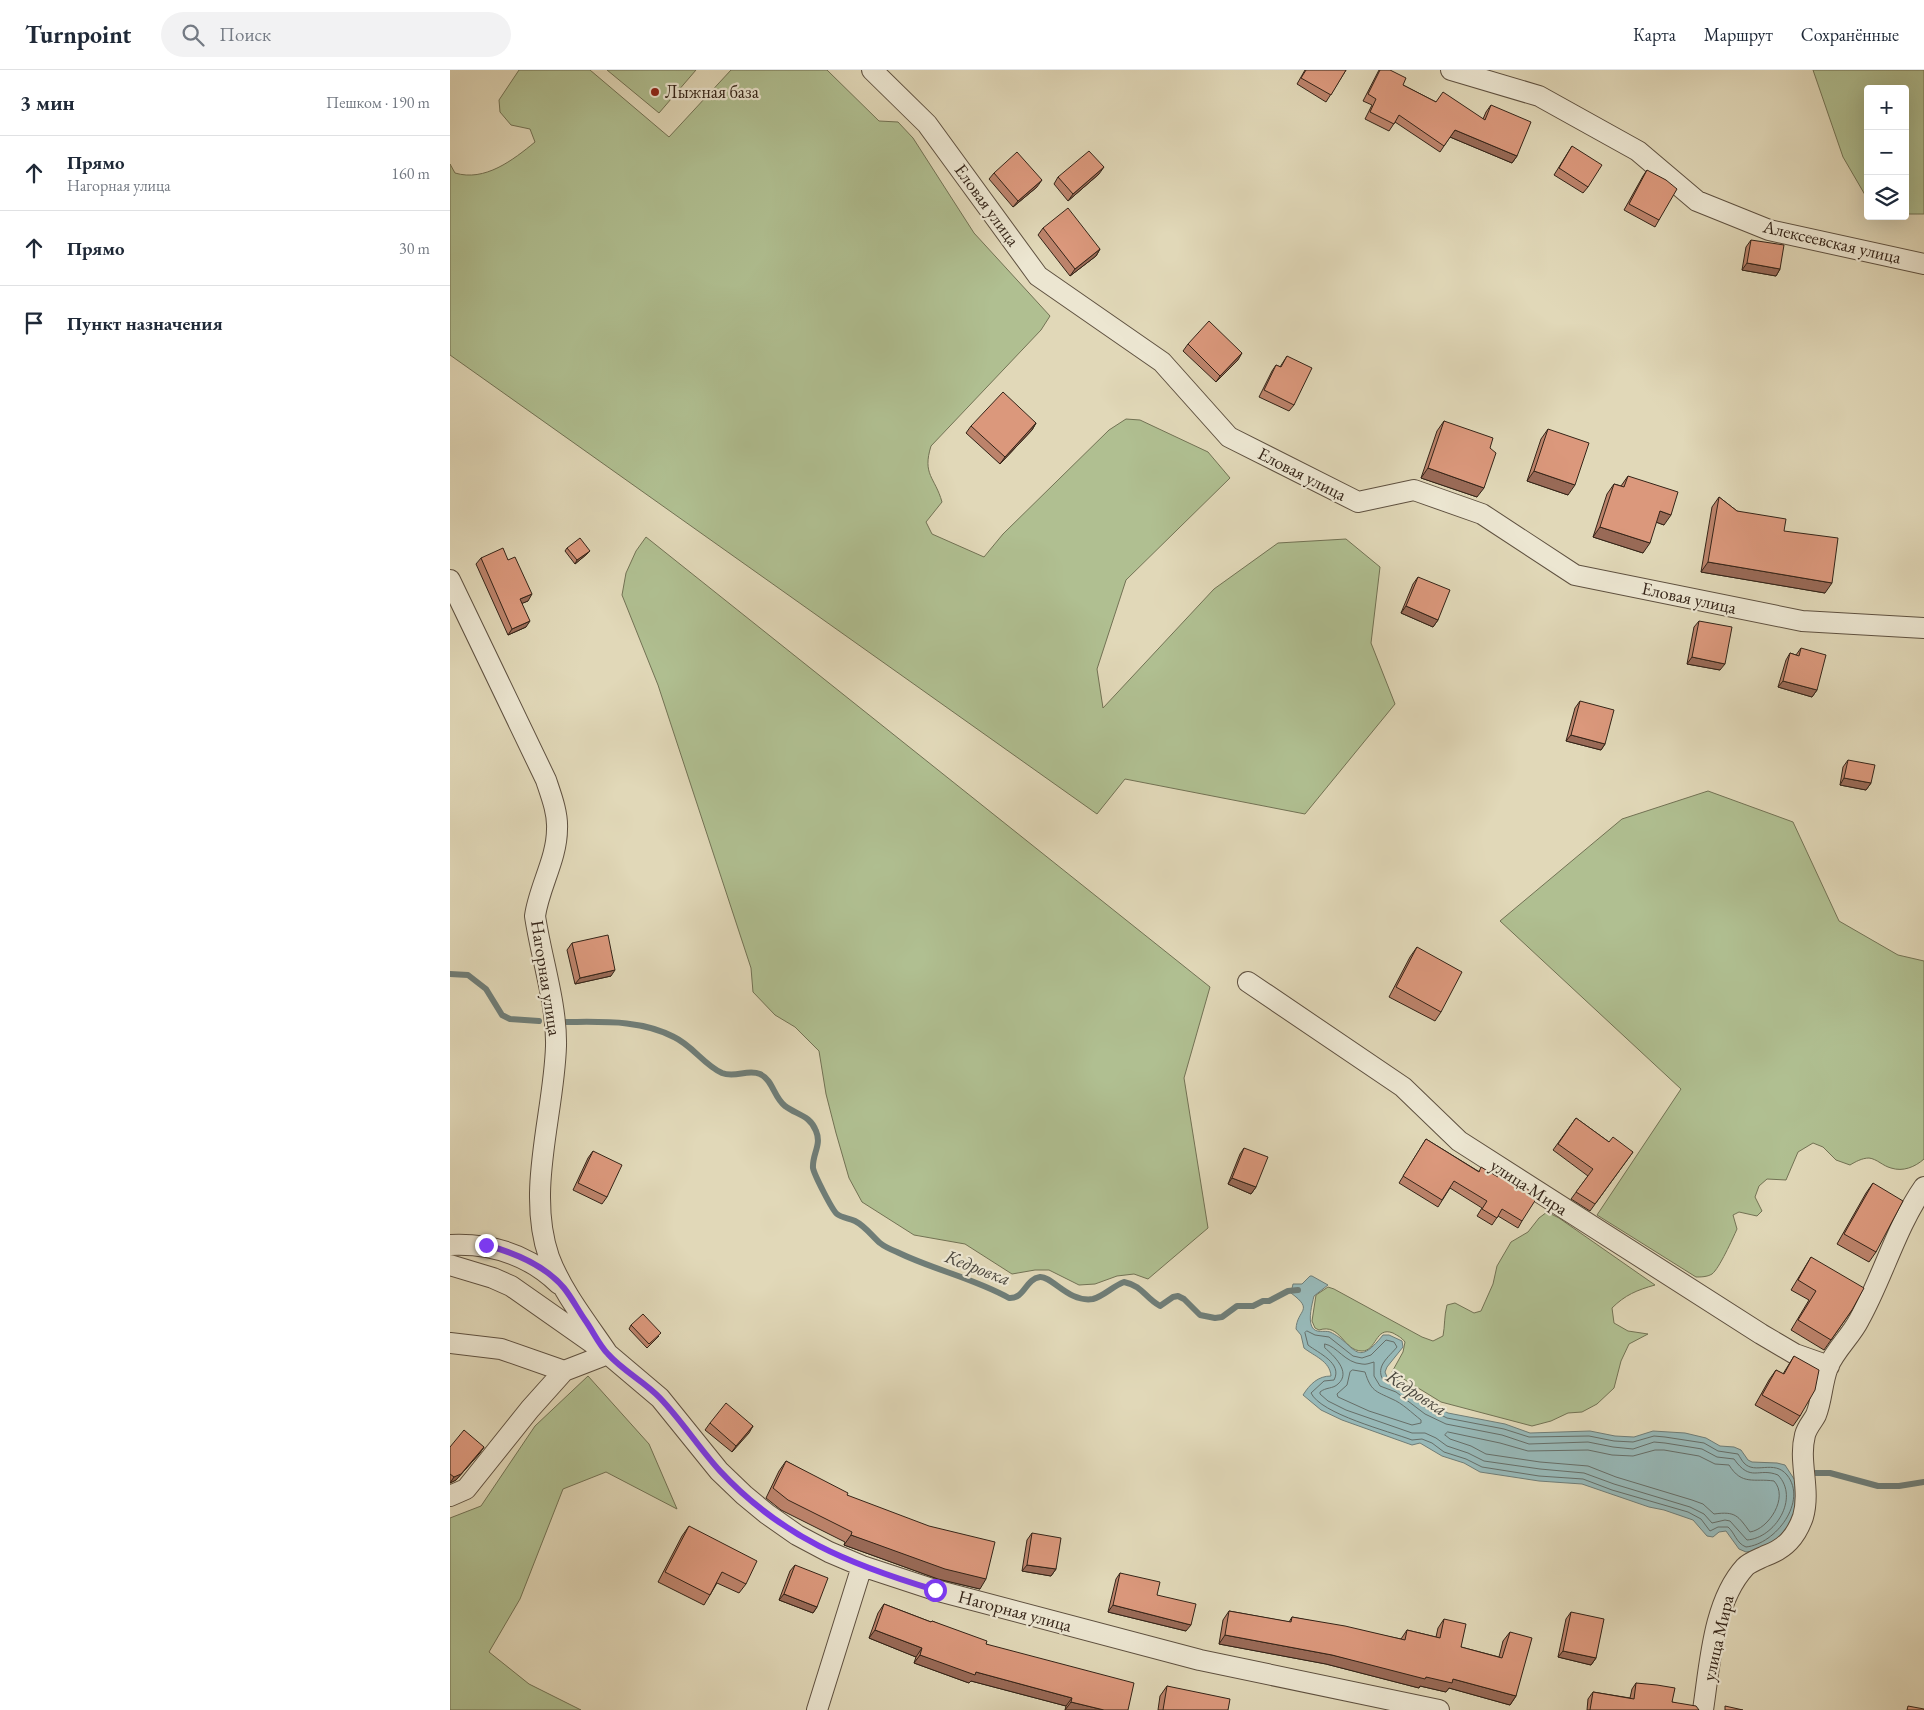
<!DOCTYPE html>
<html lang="ru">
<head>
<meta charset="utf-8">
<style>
	:root { --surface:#fff; --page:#f2f2f3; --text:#1f2937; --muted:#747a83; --line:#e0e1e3 }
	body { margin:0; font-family:"EB Garamond",serif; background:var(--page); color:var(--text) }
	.controls { position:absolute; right:15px; top:15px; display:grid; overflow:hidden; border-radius:5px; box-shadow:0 5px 20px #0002 }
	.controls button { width:45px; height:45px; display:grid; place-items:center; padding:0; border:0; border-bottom:1px solid var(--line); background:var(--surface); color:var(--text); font:25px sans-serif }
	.stop { position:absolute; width:15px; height:15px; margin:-11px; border:4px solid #7c3aed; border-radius:50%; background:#fff }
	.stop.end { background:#7c3aed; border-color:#fff; box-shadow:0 1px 5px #0008 }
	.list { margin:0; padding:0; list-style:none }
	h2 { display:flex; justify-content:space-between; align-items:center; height:65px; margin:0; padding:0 20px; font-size:21px }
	h2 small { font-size:16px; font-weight:400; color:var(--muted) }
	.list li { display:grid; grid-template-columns:32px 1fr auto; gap:15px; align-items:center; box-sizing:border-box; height:75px; padding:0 20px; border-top:1px solid var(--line) }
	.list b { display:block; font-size:19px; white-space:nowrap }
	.list p { margin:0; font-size:16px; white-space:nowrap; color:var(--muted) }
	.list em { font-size:16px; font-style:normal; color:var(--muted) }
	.icon { flex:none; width:28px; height:28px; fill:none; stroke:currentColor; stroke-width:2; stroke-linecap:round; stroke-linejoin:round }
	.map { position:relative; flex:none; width:1474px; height:1640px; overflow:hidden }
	header { display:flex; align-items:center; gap:30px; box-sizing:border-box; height:70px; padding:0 25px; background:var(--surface); border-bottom:1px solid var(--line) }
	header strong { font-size:24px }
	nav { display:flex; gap:28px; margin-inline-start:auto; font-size:18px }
	.search { width:350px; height:45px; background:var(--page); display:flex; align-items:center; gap:12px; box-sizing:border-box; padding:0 18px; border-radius:28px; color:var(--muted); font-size:19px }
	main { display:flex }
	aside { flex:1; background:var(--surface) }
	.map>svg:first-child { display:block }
</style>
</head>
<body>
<header>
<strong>Turnpoint</strong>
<div class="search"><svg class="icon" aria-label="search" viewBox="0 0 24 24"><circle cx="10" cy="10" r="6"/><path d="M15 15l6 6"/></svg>Поиск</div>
<nav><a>Карта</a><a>Маршрут</a><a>Сохранённые</a></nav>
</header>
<main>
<aside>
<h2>3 мин<small>Пешком · 190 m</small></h2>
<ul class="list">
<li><svg class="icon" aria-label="ahead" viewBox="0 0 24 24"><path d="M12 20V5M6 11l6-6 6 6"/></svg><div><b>Прямо</b><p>Нагорная улица</p></div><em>160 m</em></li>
<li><svg class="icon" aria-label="ahead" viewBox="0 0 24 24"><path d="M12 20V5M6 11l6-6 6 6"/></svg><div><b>Прямо</b></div><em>30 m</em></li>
<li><svg class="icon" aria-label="arrive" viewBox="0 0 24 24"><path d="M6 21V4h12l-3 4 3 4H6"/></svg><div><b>Пункт назначения</b></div></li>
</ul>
</aside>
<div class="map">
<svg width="1474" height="1640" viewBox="0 0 1474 1640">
	<rect width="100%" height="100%" fill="#e1d8b8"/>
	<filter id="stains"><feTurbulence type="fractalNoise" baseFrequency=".004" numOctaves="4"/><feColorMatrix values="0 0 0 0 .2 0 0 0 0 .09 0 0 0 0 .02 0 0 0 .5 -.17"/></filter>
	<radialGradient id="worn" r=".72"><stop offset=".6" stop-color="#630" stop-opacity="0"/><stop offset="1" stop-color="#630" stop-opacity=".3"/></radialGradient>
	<path fill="#b0bf91" stroke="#727254" d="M69 0H140L219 67 281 0H377L429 51 448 52 463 68 524 163 600 246 591 260 481 376C472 405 485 407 492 432L476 452 482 464 534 487 553 464 659 360 676 349 690 350 758 382 780 408 676 510 647 599 653 638 764 519 828 473 896 469 930 497 921 573 945 634 855 744 675 709 647 744 0 285V94L5 103C35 112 63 90 85 72L80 59 61 55 50 42 49 30Z
		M157 0H246L209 43Z
		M1363 0H1474V144H1455V19H1418V130L1393 87Z
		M196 467 760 917 734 1008 758 1158 698 1209 684 1204 667 1206 645 1214 629 1215 599 1200H585L562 1204 515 1174 464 1165 412 1132 399 1108 386 1063 376 1024 369 981 345 957 325 945 303 922 301 898 208 615 172 525 176 503 186 481Z
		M1258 721 1343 752 1389 851 1448 885 1474 891V1089C1465 1097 1453 1102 1441 1098 1433 1096 1427 1089 1419 1088 1412 1088 1405 1092 1400 1095L1386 1090 1373 1077 1363 1073 1348 1082 1336 1110 1317 1109 1309 1116 1305 1127 1312 1141 1307 1146 1289 1142 1283 1145 1287 1159C1283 1168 1269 1199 1262 1204 1257 1207 1251 1207 1246 1207L1147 1145 1231 1019 1050 851 1172 749Z
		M1097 1142 1109 1148 1205 1215C1187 1220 1175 1225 1162 1238L1164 1253 1178 1261 1198 1264 1179 1274 1171 1291 1164 1318 1147 1334 1132 1342 1118 1343 1101 1351 1082 1356 991 1332 942 1302 953 1282 955 1272C951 1267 948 1266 943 1263 925 1256 927 1281 912 1281 893 1281 891 1253 869 1260L865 1258 862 1251 866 1225 878 1217 884 1219 972 1267 983 1271 993 1266C995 1256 994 1246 997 1235L1005 1233 1024 1243 1031 1241 1043 1214 1047 1196 1061 1172 1078 1162 1089 1148Z
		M138 1306 199 1374 227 1439 156 1402 113 1419 70 1529 39 1582 79 1614 131 1640H0V1448L31 1436 85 1356Z"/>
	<path fill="#97b8b7" stroke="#6f7d77" d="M860 1206H862L878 1215 864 1226C862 1234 858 1249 862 1257 866 1264 874 1260 880 1262 906 1274 905 1300 933 1265H939L952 1271 953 1277 937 1297 935 1302 937 1307 950 1311 982 1335 998 1343 1055 1354 1080 1363 1140 1361 1165 1366 1184 1367 1203 1361 1235 1363 1256 1368 1270 1376 1284 1377 1291 1380 1298 1390 1302 1392 1327 1393 1335 1395 1346 1412 1345 1440 1339 1455 1329 1467 1321 1473 1304 1481 1296 1482 1289 1479 1276 1461 1269 1462 1263 1467 1257 1466 1243 1450 1214 1440 1199 1437 1132 1414 1089 1411 1030 1402 1014 1393 992 1386 970 1373 962 1375 892 1350 871 1340 853 1325C860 1314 868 1306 881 1306 880 1291 864 1286 854 1278L851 1265 846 1259C847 1239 865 1241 841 1223L843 1214H852Z"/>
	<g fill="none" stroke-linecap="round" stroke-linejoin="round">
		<path stroke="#666e68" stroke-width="1" d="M857 1261 865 1265 879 1267 903 1286 912 1288 921 1285 936 1270 944 1272 947 1277C939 1287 925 1296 933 1310L948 1316 979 1339 997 1348 1054 1359 1079 1367 1139 1366 1164 1371 1183 1372 1204 1366 1215 1367 1254 1373 1268 1381 1288 1384C1290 1387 1292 1391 1294 1393 1305 1405 1324 1389 1337 1405 1358 1431 1326 1474 1296 1477 1286 1473 1285 1463 1278 1457H1268L1260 1461 1251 1449 1238 1442 1162 1420 1133 1409 1089 1406 1032 1397 1016 1389 994 1382 982 1373 972 1369 962 1370C938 1361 871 1344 861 1323L874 1311 884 1310C893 1293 868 1283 858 1275L855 1263Z
			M875 1274C887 1276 895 1293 912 1294 916 1295 920 1293 924 1292V1306L930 1316 946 1322 975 1344 996 1354 1052 1365 1079 1374 1138 1372 1163 1377 1183 1379 1204 1372 1215 1373 1252 1379 1267 1387 1284 1389C1301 1413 1308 1397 1328 1405 1350 1428 1325 1468 1297 1470L1280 1451 1275 1450 1262 1453 1254 1444 1240 1437 1164 1414 1134 1403 1090 1399 1034 1391 1018 1383 997 1376 986 1368 975 1363H962L896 1340 878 1331 870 1324V1322C876 1317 883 1319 888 1314 902 1302 883 1285 875 1278Z
			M903 1300 915 1302C921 1321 925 1321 942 1329 952 1333 962 1343 971 1350V1353L962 1355 919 1341 888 1327 887 1324 897 1315 900 1302Z
			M998 1362 1050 1373 1078 1381 1138 1380 1162 1385 1183 1386 1205 1380H1214L1249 1386 1265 1394 1279 1395C1292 1416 1304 1408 1324 1411 1339 1427 1319 1459 1300 1462 1288 1446 1286 1441 1264 1444L1253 1434 1242 1430 1166 1407 1138 1396 1090 1392 1036 1384 1021 1376 1000 1369 995 1365Z"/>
		<path stroke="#6f7d77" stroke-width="6" d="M0 904 18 905 36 919 52 945 60 949 89 951
			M113 952C150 952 190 949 224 967 243 976 254 995 272 1003 285 1008 298 999 310 1004 323 1010 324 1028 335 1036 347 1045 360 1045 366 1061 372 1075 362 1084 363 1098 364 1104 382 1140 387 1144 392 1148 399 1148 405 1151 415 1156 422 1166 430 1173 435 1177 442 1180 447 1182 484 1200 523 1208 559 1228 575 1229 575 1209 590 1207 602 1206 619 1233 643 1229 654 1226 663 1216 674 1212 693 1216 694 1227 710 1236L723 1227 728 1226 734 1229 750 1245 765 1248 772 1247 787 1236H803L813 1231H819L838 1221 848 1220
			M1363 1403H1380L1428 1416H1449L1474 1412"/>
		<g stroke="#5f5140" stroke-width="22">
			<path id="minor" d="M422 0 477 54 588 206 712 292 779 367 908 432 964 420 1032 444 1125 505 1352 551 1474 558
				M1001 0 1089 26 1188 81 1247 131 1319 160 1474 194
				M0 510 96 710C101 725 108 743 107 759 107 789 89 817 85 846 91 887 107 934 106 976 104 1044 76 1121 99 1187 112 1222 138 1254 158 1284L114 1301 51 1279 0 1273
				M798 912 953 1017 1009 1071 1311 1264 1345 1284 1379 1296
				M0 1175C42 1173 78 1184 109 1214
				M0 1195 43 1208 61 1216 158 1284 210 1328 269 1401 294 1425 317 1444 347 1465 379 1482 412 1496 485 1520 750 1590 989 1640
				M0 1426 16 1419 80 1339 114 1301
				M367 1640 412 1496
				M1253 1640C1260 1594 1263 1532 1295 1497 1300 1492 1309 1489 1315 1486 1335 1479 1346 1467 1353 1447 1361 1419 1348 1392 1355 1365 1357 1357 1363 1351 1366 1345 1372 1330 1372 1312 1378 1297 1385 1280 1401 1266 1409 1250 1433 1207 1446 1157 1474 1117"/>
		</g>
		<use href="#minor" stroke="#ece6d1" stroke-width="20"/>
	</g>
	<path fill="#bc836b" stroke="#342418" d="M855 0H896L876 32 847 14Z
		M929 0 953 15 986 32 1033 49 1036 42 1041 35 1067 86 1062 93 1000 67 990 82 945 52 939 61 915 49 922 35 913 31Z
		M1122 76 1138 117 1133 123 1104 105Z
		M1197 100 1209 150 1205 157 1174 140 1193 106Z
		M544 103 587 117 563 137 539 109Z
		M649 104 618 131 604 114 608 107Z
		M593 158 650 179 646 186 620 206 588 165Z
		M1301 170 1330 199 1326 206 1292 200 1296 177Z
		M738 274 788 290 766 312 733 281Z
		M837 286 844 335 839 341 809 327 822 301 826 295 830 297Z
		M994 351 1040 378 1027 427 971 408 987 361Z
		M586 353 582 360 550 394 516 363 521 356Z
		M1098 359 1118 425 1077 411 1091 369Z
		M1178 406 1214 455 1206 452 1193 483 1143 467 1157 424 1164 414 1171 416Z
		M1269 427 1287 441 1334 461 1375 523 1251 502 1262 437Z
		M117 478 140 481 137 484 125 494 115 481Z
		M31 488 58 490 78 531 72 533 76 557 58 565 26 494Z
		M968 507 988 550 983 557 951 543 963 514Z
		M1249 551 1270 600 1237 594 1244 557Z
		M1351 578 1367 620 1362 627 1328 617 1336 590 1340 583 1346 585Z
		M1130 631 1155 674 1151 680 1116 671 1125 638Z
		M1398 690 1421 713 1416 720 1390 715 1393 697Z
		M122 873 161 906 125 914 117 880Z
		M967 877 991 942 985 951 939 927 960 887Z
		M1126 1048 1159 1072 1183 1082 1140 1141 1121 1129 1138 1106 1103 1080Z
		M976 1069 1028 1101 1047 1107 1051 1102 1072 1151 1068 1158 1048 1146 1042 1155 1027 1146 1032 1138 1000 1118 988 1137 949 1113Z
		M794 1078 806 1117 801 1124 778 1114 790 1084Z
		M143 1081 157 1127 152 1134 123 1120 138 1088Z
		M1423 1113 1426 1182 1419 1192 1387 1174 1416 1123Z
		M1361 1187 1402 1240 1374 1280 1341 1260 1359 1230 1341 1220Z
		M181 1255 209 1266 197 1278 179 1259Z
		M1344 1286 1350 1346 1343 1356 1305 1335 1319 1310 1326 1300 1333 1304Z
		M260 1353 303 1356 282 1382 255 1360Z
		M0 1377H34L29 1384 6 1410 0 1413Z
		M336 1391 397 1425 530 1519 488 1509 394 1475 395 1472 331 1440 316 1428 329 1401Z
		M239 1456 296 1514 289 1523 267 1513 260 1525 254 1535 208 1512 232 1466Z
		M582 1463 606 1499 601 1506 572 1501 577 1470Z
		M345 1495 367 1537 363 1543 329 1530 340 1501Z
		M670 1503 707 1525 736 1561 658 1542 666 1509Z
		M434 1534 481 1552 482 1551 536 1574 678 1640H615L616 1636 521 1611 519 1613 464 1593 466 1587 419 1568 428 1543Z
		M779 1541 839 1552 842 1547 951 1569 957 1560 986 1567 988 1558 994 1549 1011 1577 1049 1587 1053 1571 1060 1562 1066 1626 1060 1635 999 1618 996 1622 970 1616 969 1618 876 1594 769 1574 773 1550Z
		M1121 1542 1146 1588 1141 1595 1108 1587 1116 1549Z
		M1186 1613 1222 1632 1249 1640H1137L1138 1629 1143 1622 1180 1628 1182 1619Z
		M717 1616 778 1640H708L710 1626Z"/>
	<path fill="#996a57" stroke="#342418" d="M1005 60 1067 86 1062 93 1000 67Z
		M654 97 649 104 618 131 623 124Z
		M592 110 587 117 563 137 568 131Z
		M650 179 646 186 620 206 625 199Z
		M1297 193 1330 199 1326 206 1292 200Z
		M792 283 788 290 766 312 770 306Z
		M586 353 582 360 550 394 555 387Z
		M978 398 1034 418 1027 427 971 408Z
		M1084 401 1125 415 1118 425 1077 411Z
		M1210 441 1221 445 1214 455 1203 451Z
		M1150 457 1200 473 1193 483 1143 467Z
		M140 481 137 484 125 494 127 490Z
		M1258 492 1382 513 1375 523 1251 502Z
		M82 524 78 531 66 536 70 529Z
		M956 536 988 550 983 557 951 543Z
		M80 551 76 557 58 565 62 559Z
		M1242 587 1275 594 1270 600 1237 594Z
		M1333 611 1367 620 1362 627 1328 617Z
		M1121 665 1155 674 1151 680 1116 671Z
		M1394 708 1421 713 1416 720 1390 715Z
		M165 900 161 906 125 914 130 908Z
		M782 1108 806 1117 801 1124 778 1114Z
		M303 1356 299 1363 282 1382 286 1376Z
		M34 1377 29 1384 6 1410 0 1413 4 1407Z
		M401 1465 536 1509 530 1519 488 1509 394 1475Z
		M577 1495 606 1499 601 1506 572 1501Z
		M334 1524 367 1537 363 1543 329 1530Z
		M663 1535 741 1555 736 1561 658 1542Z
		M425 1560 472 1578 466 1587 419 1568Z
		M775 1565 882 1585 976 1607 1003 1609 1066 1626 1060 1635 999 1618 996 1622 970 1616 969 1618 876 1594 769 1574Z
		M1113 1581 1146 1588 1141 1595 1108 1587Z
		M470 1585 526 1602 622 1628 616 1636 521 1611 519 1613 464 1593Z
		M621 1632 654 1640H615Z"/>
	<path fill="#db987c" stroke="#342418" d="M856 0H896L881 25 851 8Z
		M930 0H940L956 8 953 15 986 32 993 22 1035 50 1041 35 1081 52 1067 86 1005 60 994 76 949 45 944 54 920 42 926 29 918 24Z
		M1122 76 1152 95 1138 117 1109 98Z
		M639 81 654 97 623 124 608 107Z
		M567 82 592 110 568 131 544 103Z
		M1197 100 1216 110 1227 119 1209 150 1179 134Z
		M618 138 650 179 625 199 593 158Z
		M1301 170 1334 175 1330 199 1297 193Z
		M759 251 792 283 770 306 738 274Z
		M837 286 862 298 844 335 814 320 826 295 831 297Z
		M553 322 586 353 555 387 521 356Z
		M994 351 1043 368 1040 378 1046 383 1034 418 978 398Z
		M1098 359 1139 373 1125 415 1084 401Z
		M1178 406 1228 422 1221 445 1210 441 1200 473 1150 457 1164 414 1174 417Z
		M1269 427 1287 441 1336 449 1334 461 1388 468 1382 513 1258 492Z
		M130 468 140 481 127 490 117 478Z
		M53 478 58 490 65 487 82 524 70 529 80 551 62 559 31 488Z
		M968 507 1000 520 988 550 956 536Z
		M1249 551 1282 557 1275 594 1242 587Z
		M1351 578 1376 585 1367 620 1333 611 1340 583 1349 586Z
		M1130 631 1164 640 1155 674 1121 665Z
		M1398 690 1425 695 1421 713 1394 708Z
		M158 865 165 900 130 908 122 873Z
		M967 877 1012 902 991 942 946 917Z
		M1126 1048 1159 1072 1163 1067 1183 1082 1145 1134 1126 1122 1143 1099 1108 1074Z
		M976 1069 1029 1102 1031 1097 1048 1107 1051 1102 1088 1126 1072 1151 1052 1139 1047 1148 1032 1139 1037 1131 1004 1111 992 1130 953 1106Z
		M794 1078 818 1087 806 1117 782 1108Z
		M143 1081 172 1095 157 1127 128 1113Z
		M1423 1113 1453 1131 1426 1182 1394 1164Z
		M1361 1187 1414 1218 1402 1240 1381 1270 1348 1250 1366 1221 1348 1210Z
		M193 1244 211 1263 199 1274 181 1255Z
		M1344 1286 1369 1300 1365 1320 1350 1346 1312 1325 1326 1300 1334 1304Z
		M276 1333 303 1356 286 1376 260 1353Z
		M14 1360 34 1377 11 1404 4 1407 0 1404V1377Z
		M336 1391 398 1423 397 1425 479 1456 545 1472 536 1509 495 1499 401 1465 402 1462 338 1430 323 1418Z
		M239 1456 307 1491 296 1514 272 1502 260 1525 215 1502Z
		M582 1463 611 1468 606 1499 577 1495Z
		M345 1495 378 1508 367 1537 334 1524Z
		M670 1503 710 1512 707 1525 746 1534 741 1555 663 1535Z
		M434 1534 481 1552 482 1551 537 1571 536 1574 684 1613 678 1640H654L621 1632 622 1628 526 1602 525 1605 470 1585 472 1578 425 1560Z
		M779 1541 841 1552 842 1547 895 1556 955 1570 957 1560 990 1568 994 1549 1016 1554 1011 1577 1052 1588 1060 1562 1082 1568 1066 1626 1003 1609 1002 1613 976 1607 975 1609 882 1585 775 1565Z
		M1121 1542 1154 1549 1146 1588 1113 1581Z
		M1186 1613 1207 1615 1225 1618 1222 1632 1246 1636 1249 1640H1140L1143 1622 1184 1629Z
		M717 1616 780 1629 778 1640H713Z
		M1275 1636 1293 1640H1275Z
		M1458 1636 1474 1639V1640H1457Z"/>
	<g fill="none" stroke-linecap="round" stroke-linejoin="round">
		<path stroke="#7c3aed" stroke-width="6" d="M36 1175C65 1183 95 1195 114 1218 122 1228 128 1240 135 1250 143 1261 149 1275 158 1284 173 1301 195 1312 210 1328 232 1351 249 1378 270 1401 331 1467 401 1495 485 1520"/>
	</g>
	<circle fill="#8f2418" stroke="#ece6d1" stroke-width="2" cx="205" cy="22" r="5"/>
	<g text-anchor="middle" stroke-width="4.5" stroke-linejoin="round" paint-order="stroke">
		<g font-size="18" fill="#342418" stroke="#ece6d1" text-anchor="start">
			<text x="215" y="28">Лыжная база</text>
		</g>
		<g font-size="18" fill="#342418" stroke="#ece6d1">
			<text transform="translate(537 135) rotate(54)" y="6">Еловая улица</text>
			<text transform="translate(1382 172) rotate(13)" y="6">Алексеевская улица</text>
			<text transform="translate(852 404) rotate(27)" y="6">Еловая улица</text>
			<text transform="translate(1239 528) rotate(12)" y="6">Еловая улица</text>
			<text transform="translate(96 908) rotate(81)" y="6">Нагорная улица</text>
			<text transform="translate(1079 1117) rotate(33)" y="6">улица Мира</text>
			<text transform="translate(565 1541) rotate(15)" y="6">Нагорная улица</text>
			<text transform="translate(1268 1568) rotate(-77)" y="6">улица Мира</text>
		</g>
		<g font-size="19" font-style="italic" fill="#4d4940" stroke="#ece6d1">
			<text transform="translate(528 1197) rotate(21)" y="7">Кедровка</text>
			<text transform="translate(967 1322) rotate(33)" y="7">Кедровка</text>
		</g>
	</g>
	<rect width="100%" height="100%" filter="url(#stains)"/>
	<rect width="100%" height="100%" fill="url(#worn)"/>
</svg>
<div class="controls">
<button>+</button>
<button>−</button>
<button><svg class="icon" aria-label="layers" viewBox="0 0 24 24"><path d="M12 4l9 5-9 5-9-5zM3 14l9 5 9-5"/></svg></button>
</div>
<div class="stop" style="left:485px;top:1520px"></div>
<div class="stop end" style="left:36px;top:1175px"></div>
</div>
</main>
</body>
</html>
